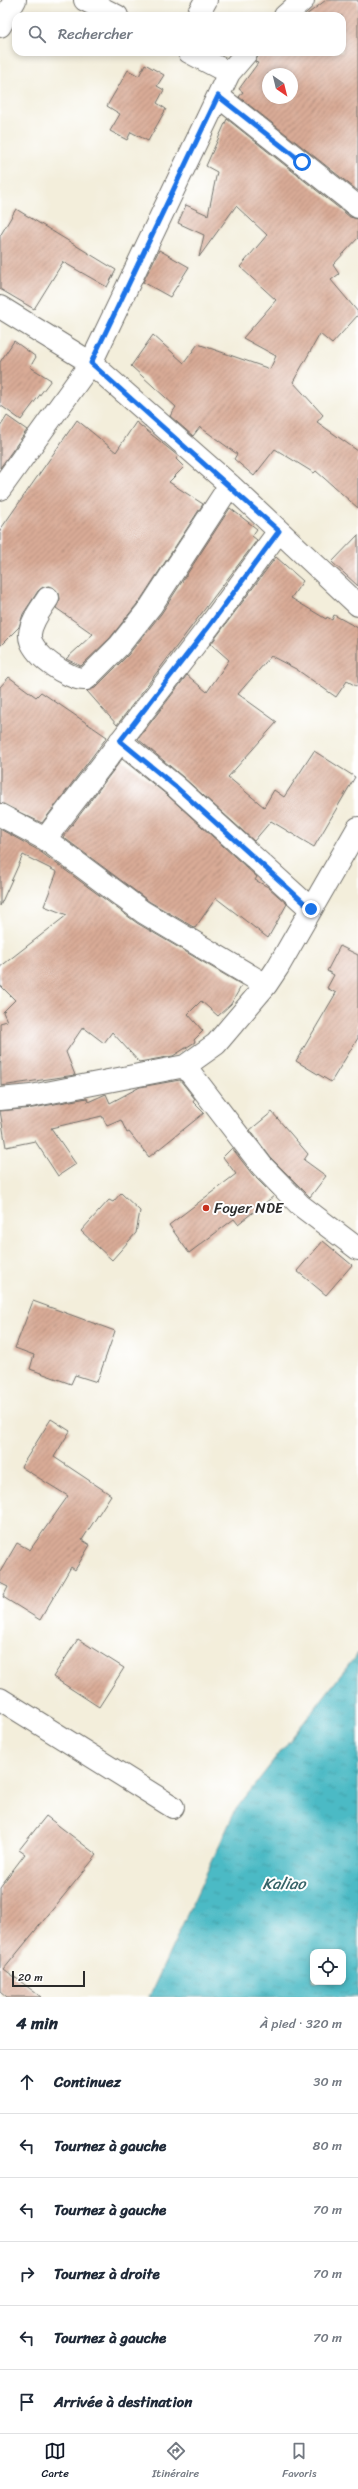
<!DOCTYPE html>
<html lang="fr">
<head>
<meta charset="utf-8">
<style>
	:root { --surface:#fff; --page:#f6f6f7; --text:#1f2937; --muted:#747a83; --line:#e0e1e3; --accent:#111827 }
	body { margin:0; font-family:Sriracha,sans-serif; background:var(--page); color:var(--text) }
	.controls { position:absolute; right:12px; bottom:12px; display:grid; overflow:hidden; border-radius:8px; box-shadow:0 2px 6px #0003 }
	.controls button { width:36px; height:36px; display:grid; place-items:center; padding:0; border:0; border-bottom:1px solid var(--line); background:var(--surface); color:var(--text); font:20px sans-serif }
	.compass { position:absolute; left:262px; top:68px; width:36px; height:36px; border-radius:50%; background:var(--surface); box-shadow:0 2px 6px #0003; rotate:145deg }
	.scale { position:absolute; left:12px; bottom:10px; width:73px; box-sizing:border-box; padding-left:4px; border:2px solid #2b2b2b; border-top:0; font-size:11px; line-height:14px; white-space:nowrap; color:#2b2b2b; -webkit-text-stroke:3px #fff; paint-order:stroke }
	.stop { position:absolute; width:12px; height:12px; margin:-9px; border:3px solid #1a73e8; border-radius:50%; background:#fff }
	.stop.end { background:#1a73e8; border-color:#fff; box-shadow:0 1px 4px #0008 }
	.list { margin:0; padding:0; list-style:none }
	h2 { display:flex; justify-content:space-between; align-items:center; height:52px; margin:0; padding:0 16px; font-size:17px }
	h2 small { font-size:13px; font-weight:400; color:var(--muted) }
	.list li { display:grid; grid-template-columns:26px 1fr auto; gap:12px; align-items:center; box-sizing:border-box; height:64px; padding:0 16px; border-top:1px solid var(--line) }
	.list b { display:block; font-size:15px; white-space:nowrap }
	.list em { font-size:13px; font-style:normal; color:var(--muted) }
	.icon { flex:none; width:22px; height:22px; fill:none; stroke:currentColor; stroke-width:2; stroke-linecap:round; stroke-linejoin:round }
	.map { position:relative; flex:none; width:358px; height:1997px; overflow:hidden }
	.search { position:absolute; background:var(--surface); box-shadow:0 2px 6px #0003; left:12px; right:12px; top:12px; height:44px; display:flex; align-items:center; gap:10px; box-sizing:border-box; padding:0 14px; border-radius:12px; color:var(--muted); font-size:15px }
	.sheet { height:436px; background:var(--surface) }
	nav { display:flex; justify-content:space-around; align-items:center; box-sizing:border-box; height:56px; border-top:1px solid var(--line); background:var(--surface); font-size:11px; color:var(--muted) }
	nav a { display:grid; justify-items:center; gap:2px }
	nav .on { color:var(--accent) }
	.map>svg:first-child { display:block }
</style>
</head>
<body>
<div class="map">
<svg width="358" height="1997" viewBox="0 0 358 1997">
	<defs>
		<pattern id="water-ripples" width="26" height="14" patternUnits="userSpaceOnUse"><rect width="26" height="14" fill="#4cbac5"/><path d="M2 4q2-2 4 0t4 0M15 11q2-2 4 0t4 0" fill="none" stroke="#3f97a0"/></pattern>
		<pattern id="building-hatch" width="6" height="6" patternUnits="userSpaceOnUse"><rect width="6" height="6" fill="#d9ab96"/><path d="M-1 1l2-2M0 6l6-6M5 7l2-2" fill="none" stroke="#b08b7b"/></pattern>
	</defs>
	<rect width="100%" height="100%" fill="#fff"/>
	<filter id="ink" filterUnits="userSpaceOnUse"><feTurbulence type="fractalNoise" baseFrequency=".025" numOctaves="2"/><feDisplacementMap in="SourceGraphic" scale="8" xChannelSelector="R" yChannelSelector="G"/><feConvolveMatrix kernelMatrix="1 2 1 2 8 2 1 2 1" color-interpolation-filters="sRGB"/></filter>
	<filter id="wash" filterUnits="userSpaceOnUse"><feTurbulence type="fractalNoise" baseFrequency=".012" numOctaves="4" result="noise"/><feDisplacementMap in="SourceGraphic" scale="16" xChannelSelector="R" yChannelSelector="G"/><feGaussianBlur stdDeviation="0.9" result="paint"/><feColorMatrix in="noise" values="0 0 0 0 0 0 0 0 0 0 0 0 0 0 0 0 0 1.4 0 .05"/><feComposite in="paint" operator="in"/></filter>
	<g filter="url(#wash)">
		<rect width="100%" height="100%" fill="#f3eedb"/>
		<path fill="url(#water-ripples)" stroke="#3c7278" fill-rule="evenodd" d="M358 1653V1997H149L236 1809ZM313 1952H343V1982H313Z"/>
		<g id="blocks">
			<path fill="url(#building-hatch)" fill-rule="evenodd" d="M326 0H358V191L239 97 243 92 239 89 258 63 255 62 260 52H342V16H305ZM268 74H292V98H268Z
				M145 64 164 75 157 86 164 90 157 103 166 109 148 141 131 132 127 140 110 131 120 114 107 106 128 70 139 76Z
				M227 119 350 217 358 219V238L333 265 339 274 331 280 358 312V315L332 344 320 334 293 382 323 415 317 422 358 451V508L316 471 314 473 275 449 254 476 234 459 237 454 200 427 193 436 170 416 176 407 131 366 153 335 184 363 198 344 270 369 276 356 243 338 276 300 240 267 267 235 236 206 199 257 204 235 178 223 186 205 208 215 217 172 206 166Z
				M16 209 116 270 107 287 63 262 34 309 0 289V236Z
				M159 250 189 267 170 297 143 282Z
				M14 341 36 357 30 367 51 380 21 420 0 405V362Z
				M7 416 27 430 0 468V427Z
				M77 420 116 452 136 422 178 456 176 459 184 467 169 482 203 504 141 599 110 638 81 666 66 659 93 634 56 608 60 599 59 593 49 586 43 587 38 591 23 614 19 627 0 646V530Z
				M230 508 257 529 252 536 257 540 117 725 87 691 95 688 128 655 161 614Z
				M358 535V586L332 562Z
				M276 557 303 581 291 598 326 619 327 617 332 620 334 615 358 628V687L347 681 336 697 296 669 271 656 238 694 277 722 228 777 264 807 274 790 284 797 314 751 355 777 314 847 271 821 254 841 183 777 138 739 187 675 207 692 229 660 211 644Z
				M9 677 36 697 41 692 107 737 42 823 0 803V687Z
				M122 759 167 795 257 877 255 880 268 887 287 904 268 938 216 898 195 928 150 902 63 837Z
				M0 829 38 850 137 923 242 985 231 1004 218 1016 201 1001 188 1014 203 1031 194 1040 195 1042 173 1056 139 1062 112 1032 104 1043 83 1027 66 1052 75 1075 1 1086 0 1023 7 1021 3 1012 15 1000 0 985V967L67 915 44 906 57 872 23 855 0 906Z
				M340 946 358 955V1038L331 1082 296 1061 336 993 327 988 334 975 327 971Z
				M180 1080 195 1099 193 1102 204 1113 149 1157 129 1132 127 1133 121 1120 107 1126 102 1116 51 1128 76 1164 58 1176 35 1141 6 1147 0 1111 33 1108 87 1098 88 1102 106 1094 110 1103 140 1087Z
				M272 1112 308 1154 304 1160 326 1176 310 1197 271 1158 250 1130Z
				M232 1148 252 1174 274 1196 238 1224 234 1219 189 1253 169 1225 236 1174 223 1157Z
				M121 1193 140 1211 136 1233 112 1260 81 1231 109 1200 113 1202Z
				M323 1241 352 1265 326 1295 297 1271Z
				M33 1301 115 1331 97 1382 75 1375 71 1384 30 1369 34 1355 15 1348Z
				M51 1419 70 1431 54 1457 111 1495 82 1540 90 1545 75 1570 71 1567 40 1620 3 1597 8 1587 0 1583V1572L17 1543 30 1550 68 1496 21 1467Z
				M78 1639 124 1668 99 1707 53 1677Z
				M46 1816 97 1855 4 1969 41 1997H7L0 1991V1887L25 1854 19 1850Z"/>
		</g>
	</g>
	<g filter="url(#ink)">
		<use href="#blocks" fill-opacity="0" stroke="#716f69" stroke-width="1"/>
		<g fill="none" stroke-linecap="round" stroke-linejoin="round">
			<g stroke="#716f69" stroke-width="24">
				<path id="street" d="M85 0 117 16
					M197 16 206 0
					M285 16 303 0
					M0 26 15 0
					M189 52 229 73
					M218 96 358 207
					M0 307 91 363 230 485 358 605
					M0 489 91 363 229 73 247 52
					M48 598C41 609 31 621 30 634 28 653 70 681 86 679L119 646 151 606 230 485
					M120 741 175 786 311 909
					M0 815 45 839 143 912 266 985
					M45 839 210 625 279 531
					M185 1066 262 1166 300 1205 358 1249
					M0 1099 31 1096 185 1066 216 1044 266 985 278 967 358 828
					M0 1699 173 1807"/>
			</g>
			<use href="#street" stroke="#fff" stroke-width="22"/>
		</g>
	</g>
	<g fill="none" stroke-linecap="round" stroke-linejoin="round" filter="url(#ink)">
		<path stroke="#1a73e8" stroke-width="5" d="M302 162 218 96 91 363 279 531 210 625 120 741 175 786 311 909"/>
	</g>
	<circle fill="#c8321e" stroke="#fff" stroke-width="1.5" cx="206" cy="1208" r="4"/>
	<g text-anchor="middle" stroke-width="4" stroke-linejoin="round" paint-order="stroke">
		<g font-size="15" fill="#2b2b2b" stroke="#fff" text-anchor="start">
			<text x="214" y="1213">Foyer NDE</text>
		</g>
		<g font-size="16" font-style="italic" fill="#386469" stroke="#fff">
			<text x="284" y="1889">Kaliao</text>
		</g>
	</g>
</svg>
<div class="controls">
<button><svg class="icon" aria-label="locate" viewBox="0 0 24 24"><circle cx="12" cy="12" r="6"/><path d="M12 2v4M12 18v4M2 12h4M18 12h4"/></svg></button>
</div>
<svg class="compass" viewBox="-18 -18 36 36"><path d="M0-13l5 13h-10z" fill="#e53935"/><path d="M0 13l5-13h-10z" fill="#747a83"/></svg>
<div class="scale">20 m</div>
<div class="stop" style="left:302px;top:162px"></div>
<div class="stop end" style="left:311px;top:909px"></div>
<div class="search"><svg class="icon" aria-label="search" viewBox="0 0 24 24"><circle cx="10" cy="10" r="6"/><path d="M15 15l6 6"/></svg>Rechercher</div>
</div>
<section class="sheet">
<h2>4 min<small>À pied · 320 m</small></h2>
<ul class="list">
<li><svg class="icon" aria-label="ahead" viewBox="0 0 24 24"><path d="M12 20V5M6 11l6-6 6 6"/></svg><div><b>Continuez</b></div><em>30 m</em></li>
<li><svg class="icon" aria-label="left" viewBox="0 0 24 24"><path d="M17 20v-9H6M10 6l-5 5 5 5"/></svg><div><b>Tournez à gauche</b></div><em>80 m</em></li>
<li><svg class="icon" aria-label="left" viewBox="0 0 24 24"><path d="M17 20v-9H6M10 6l-5 5 5 5"/></svg><div><b>Tournez à gauche</b></div><em>70 m</em></li>
<li><svg class="icon" aria-label="right" viewBox="0 0 24 24"><path d="M7 20v-9h11M14 6l5 5-5 5"/></svg><div><b>Tournez à droite</b></div><em>70 m</em></li>
<li><svg class="icon" aria-label="left" viewBox="0 0 24 24"><path d="M17 20v-9H6M10 6l-5 5 5 5"/></svg><div><b>Tournez à gauche</b></div><em>70 m</em></li>
<li><svg class="icon" aria-label="arrive" viewBox="0 0 24 24"><path d="M6 21V4h12l-3 4 3 4H6"/></svg><div><b>Arrivée à destination</b></div></li>
</ul>
</section>
<nav>
<a class="on"><svg class="icon" aria-label="map" viewBox="0 0 24 24"><path d="M3 6l6-2 6 2 6-2v14l-6 2-6-2-6 2zM9 4v14M15 6v14"/></svg>Carte</a>
<a><svg class="icon" aria-label="directions" viewBox="0 0 24 24"><path d="M12 3l9 9-9 9-9-9zM9 14v-3h6M13 9l2 2-2 2"/></svg>Itinéraire</a>
<a><svg class="icon" aria-label="saved" viewBox="0 0 24 24"><path d="M7 4h10v16l-5-4-5 4z"/></svg>Favoris</a>
</nav>
</body>
</html>
